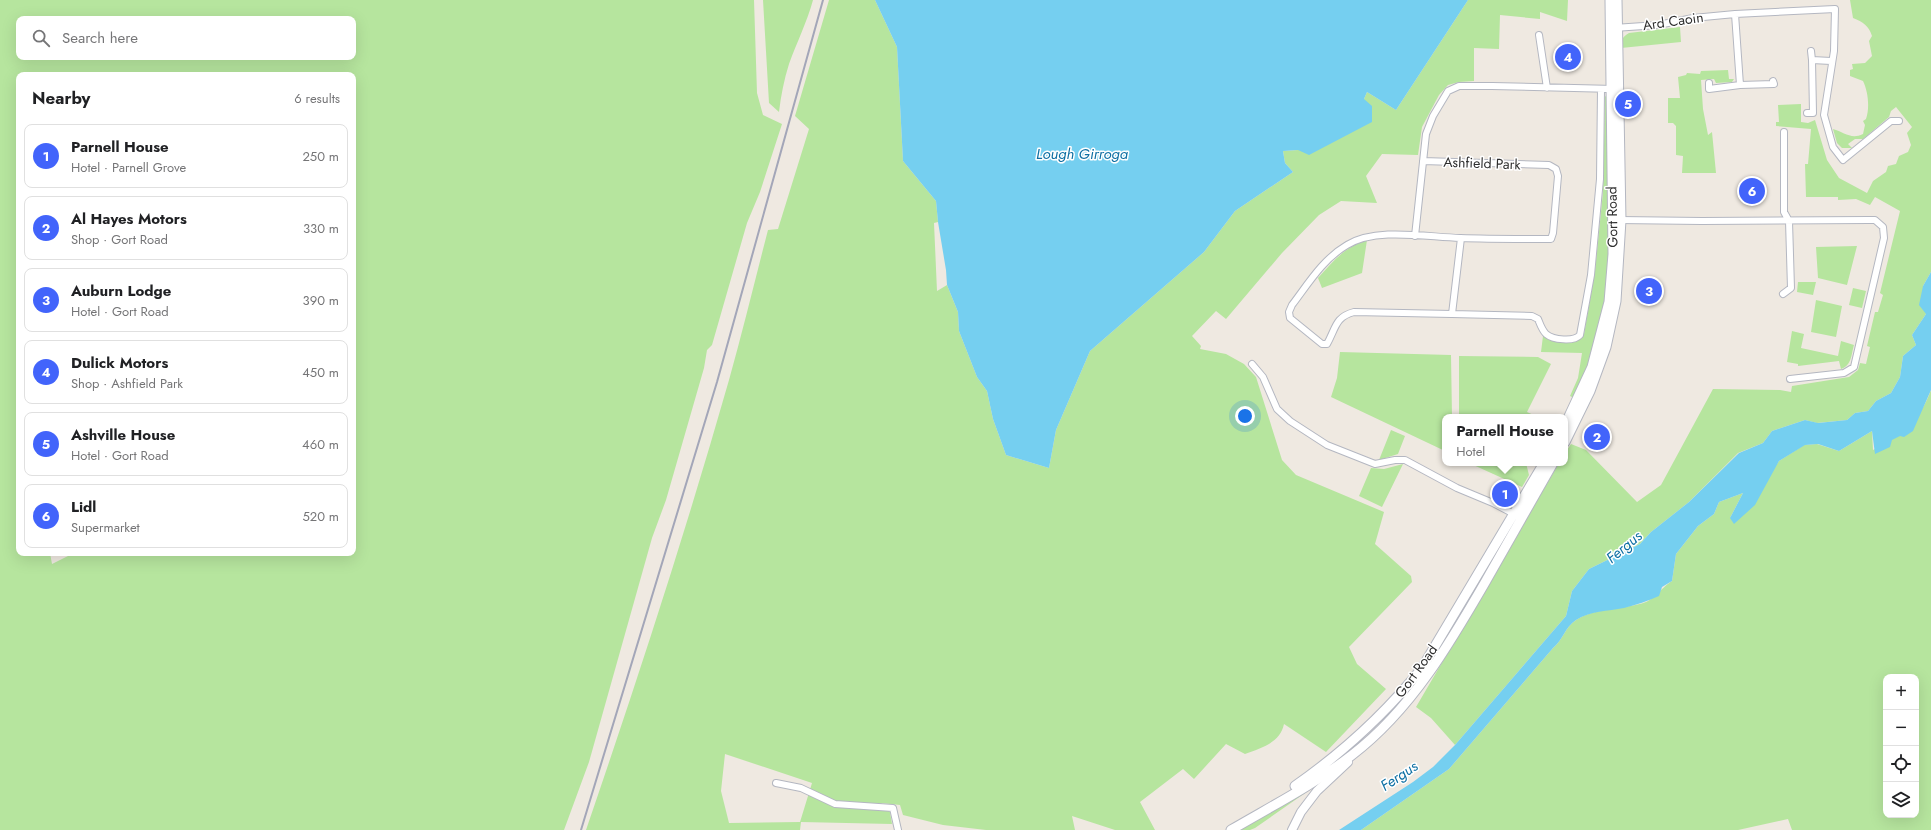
<!DOCTYPE html>
<html lang="en">
<head>
<meta charset="utf-8">
<style>
	:root { --surface:#fff; --page:#f2f2f2; --text:#202124; --muted:#757577; --line:#e0e0e0; --accent:#4264fb }
	body { margin:0; font-family:Jost,sans-serif; background:var(--page); color:var(--text) }
	.controls { position:absolute; right:12px; bottom:12px; display:grid; overflow:hidden; border-radius:8px; box-shadow:0 4px 16px #0002 }
	.controls button { width:36px; height:36px; display:grid; place-items:center; padding:0; border:0; border-bottom:1px solid var(--line); background:var(--surface); color:var(--text); font:20px sans-serif }
	.you { position:absolute; left:1245px; top:416px; width:14px; height:14px; margin:-10px; border:3px solid #fff; border-radius:50%; background:#1a73e8; box-shadow:0 0 0 6px #1a73e833 }
	.badge { display:grid; place-items:center; width:26px; height:26px; border-radius:50%; background:var(--accent); color:#fff; font-size:13px; font-weight:700 }
	.pin { position:absolute; translate:-50% -50%; border:2px solid #fff; box-shadow:0 1px 4px #0006 }
	.popup { position:absolute; left:1442px; top:414px; width:126px; height:52px; box-sizing:border-box; display:grid; place-content:center; border-radius:8px; background:var(--surface); filter:drop-shadow(0 1px 3px #0005); font-size:13px; white-space:nowrap; color:var(--muted) }
	.popup b { font-size:15px; color:var(--text) }
	.popup::after { content:''; position:absolute; left:50%; top:100%; margin-left:-8px; border:8px solid transparent; border-top-color:var(--surface) }
	.list { margin:0; padding:0; list-style:none }
	h2 { display:flex; justify-content:space-between; align-items:center; height:52px; margin:0; padding:0 16px; font-size:17px }
	h2 small { font-size:13px; font-weight:400; color:var(--muted) }
	.list li { display:grid; grid-template-columns:26px 1fr auto; gap:12px; align-items:center; box-sizing:border-box; height:64px; margin:0 8px 8px; padding:0 8px; border:1px solid var(--line); border-radius:8px }
	.list b { display:block; font-size:15px; white-space:nowrap }
	.list p { margin:0; font-size:13px; white-space:nowrap; color:var(--muted) }
	.list em { font-size:13px; font-style:normal; color:var(--muted) }
	.icon { flex:none; width:22px; height:22px; fill:none; stroke:currentColor; stroke-width:2; stroke-linecap:round; stroke-linejoin:round }
	.map { position:relative; flex:none; width:1931px; height:830px; overflow:hidden }
	.search { position:absolute; background:var(--surface); box-shadow:0 4px 16px #0002; left:16px; top:16px; width:340px; height:44px; display:flex; align-items:center; gap:10px; box-sizing:border-box; padding:0 14px; border-radius:8px; color:var(--muted); font-size:15px }
	.panel { position:absolute; background:var(--surface); box-shadow:0 4px 16px #0002; left:16px; top:72px; width:340px; height:484px; border-radius:8px }
	.map>svg:first-child { display:block }
</style>
</head>
<body>
<div class="map">
<svg width="1931" height="830" viewBox="0 0 1931 830">
	<rect width="100%" height="100%" fill="#efe9e1"/>
	<path fill="#b6e59e" fill-rule="evenodd" d="M0 0H754L757 93 763 115 782 124 760 192 747 223 712 345 707 350 704 368 666 500 652 538 589 762 564 830H0ZM19 19H353V57H19ZM19 75H353V553H74L52 564 50 553H19Z
		M763 0H813C807 22 797 42 789 64 784 80 781 95 779 112L769 103Z
		M829 0H875L897 47 903 161 936 201 938 222 934 223 937 291 947 285 958 312 959 331 977 377 987 391 993 419 1006 455 1049 468 1056 430 1090 351 1204 252 1235 211 1293 172 1285 163 1283 151 1298 150 1364 99 1367 92 1396 110 1468 0H1568L1567 21 1540 12V19L1500 15 1499 49 1474 48V81L1459 82 1448 85 1439 95 1422 127 1418 155 1382 154 1366 176 1377 203 1341 201 1319 215 1282 253 1226 319 1216 311 1192 336 1201 346 1200 349 1226 354 1244 364 1256 377 1282 460 1296 475 1384 512 1375 544 1411 576 1412 582 1349 647 1357 664 1386 689 1326 752 1284 724C1280 743 1261 748 1245 754L1226 744 1194 779 1183 769 1140 802 1155 830H1115L1072 816 1075 830H986L943 825 903 815 900 805 881 803 890 812 892 824 801 822 800 830H586C637 681 686 531 729 380 743 330 755 280 768 230L778 229 809 129 795 116ZM725 754 812 783 800 822 729 823 721 791Z
		M1850 0H1931V272L1923 286 1926 314 1912 335 1916 345 1903 356 1900 377 1891 393 1876 401 1868 411 1855 413 1847 420 1817 423 1805 420 1772 431 1763 443 1738 453 1689 502 1651 532 1640 544 1589 569 1572 591 1566 616 1455 745 1431 718 1416 707 1559 463H1565V453L1571 444 1586 450 1637 502 1661 485 1713 389 1780 390 1791 392 1792 386 1849 377 1858 370 1860 363 1866 364 1870 347 1867 346 1875 312H1878L1883 295 1880 293 1900 211 1875 197 1870 205 1856 199 1838 200V197H1806L1805 164H1808L1811 129 1776 126V122H1779L1778 105 1801 104V122L1808 123 1815 120 1827 160 1839 178 1867 193 1873 181 1886 172 1888 166 1896 164 1899 156 1908 152 1911 145 1907 133 1912 127 1896 107 1891 111 1889 117 1863 139H1855L1848 144 1852 148H1842L1837 143 1833 129C1844 132 1851 140 1863 134L1865 125 1863 121 1866 119C1870 108 1868 91 1863 81L1850 76V70L1853 69 1852 64 1865 63 1872 56 1869 41 1872 36C1869 26 1863 22 1853 18Z
		M1680 27 1681 42 1621 48C1621 40 1622 37 1629 33Z
		M1728 70 1729 79H1734L1732 82 1716 83 1714 79 1701 80 1703 109 1708 135 1712 132 1716 173H1682L1683 156 1676 155V126L1673 123H1668V98H1680L1678 77 1686 75 1687 73 1700 74 1701 71Z
		M1607 94C1608 178 1619 289 1588 367 1584 377 1579 387 1574 398L1570 396 1578 378 1582 353 1541 352 1543 336C1554 342 1571 346 1582 338L1584 334 1595 271 1603 192 1605 97Z
		M1367 240 1362 273 1322 288 1318 278C1333 261 1345 247 1367 240Z
		M1857 246 1847 285 1818 278 1816 247Z
		M1798 282H1816L1813 295 1797 292Z
		M1853 288 1866 291 1862 308 1849 305Z
		M1816 300 1842 306 1836 337 1811 332Z
		M1792 331 1804 334 1801 348 1838 356 1841 341 1854 345C1851 355 1852 365 1841 369L1839 361 1798 366V364L1787 362Z
		M1340 352 1451 355 1452 417H1445V451L1331 397 1337 378Z
		M1459 356 1538 357 1551 364 1527 412 1538 417H1459Z
		M1931 390V830H1792L1788 819 1738 830H1361L1449 769 1553 648C1563 640 1565 627 1576 620 1596 607 1624 610 1646 602 1652 600 1664 586 1672 581L1676 554 1698 526 1714 514 1719 502 1743 493 1730 518 1772 471 1779 461 1804 445 1817 444 1839 451 1872 431 1873 450C1902 435 1919 422 1931 390ZM1886 677H1916V815H1886Z
		M1391 430 1405 436 1398 454 1379 460Z
		M1469 463H1526L1529 475 1522 487Z
		M1403 464 1382 507 1359 496 1371 468 1384 469Z
		M1308 788V791L1255 828 1250 830H1239Z"/>
	<path fill="#75cff0" d="M875 0H1468L1396 110 1367 92 1364 99 1372 106V122L1309 155 1298 150 1283 151 1285 163 1293 172 1235 211 1204 252 1090 351 1056 430 1049 468 1006 455 993 419 987 391 977 377 959 331 958 312 947 285 946 270 938 222 936 201 903 161 897 47Z
		M1931 272V390L1913 431 1904 437 1900 436 1892 440 1890 447 1875 454 1872 431 1839 451 1818 444 1805 445 1779 461 1755 505 1734 524 1730 518 1743 493 1719 502 1714 514 1698 526 1676 554 1672 581 1662 587 1659 596C1648 601 1636 605 1624 608 1608 611 1590 611 1576 620 1565 627 1563 640 1553 648L1449 769 1361 830H1339L1413 782 1433 767 1455 745 1566 616 1572 591 1589 569 1640 544 1651 532 1689 502 1739 453 1763 443 1772 431 1805 420 1818 423 1847 420 1855 413 1868 411 1876 401 1891 393 1900 377 1903 356 1916 345 1912 335 1926 314 1919 305 1923 286Z"/>
	<g fill="none" stroke-linecap="round" stroke-linejoin="round">
		<g stroke="#b4b7c1" stroke-width="8">
			<path id="minor" d="M1735 14 1740 85
				M1614 28 1658 25 1693 18 1735 14 1835 9 1834 51 1824 115 1833 147 1843 160 1891 121H1899
				M1539 35 1547 88
				M1811 51 1812 60
				M1709 83V89L1740 85 1774 84 1773 81
				M1807 113H1813L1812 60 1831 61
				M1423 161 1549 165 1556 169 1558 176 1553 233 1551 239C1521 239 1490 239 1460 238 1426 237 1376 227 1347 245 1323 259 1308 284 1292 305L1289 312 1290 318 1322 344H1327C1336 328 1335 317 1354 312L1452 314
				M1618 220 1702 221 1869 220H1875L1883 227 1884 238 1854 367 1844 373 1790 379
				M1415 236 1426 134 1433 116 1448 91 1459 86H1492L1614 89
				M1461 238 1452 314 1532 316 1538 319C1540 324 1542 330 1546 334 1553 340 1574 342 1580 335L1591 275 1600 179 1601 89
				M1783 294 1791 288 1789 221 1784 212V132
				M1252 364 1263 377 1277 409 1290 421 1327 445 1375 464 1395 460H1405L1457 488 1493 503 1516 515
				M776 783 801 788 835 804 893 808 898 830"/>
		</g>
		<g stroke="#b4b7c1" stroke-width="10">
			<path id="tertiary" d="M1292 830 1301 812 1317 791 1348 762"/>
		</g>
		<g stroke="#b4b7c1" stroke-width="11">
			<path id="secondary" d="M1565 425 1592 367 1609 302 1613 254 1610 0
				M1565 442 1590 391 1606 347 1616 301 1621 220 1617 0
				M1295 786C1342 753 1386 713 1422 668L1544 463
				M1231 830C1272 806 1315 784 1352 755 1412 709 1450 643 1487 579 1509 540 1531 502 1553 463"/>
		</g>
		<use href="#minor" stroke="#fff" stroke-width="6"/>
		<use href="#tertiary" stroke="#fff" stroke-width="8"/>
		<use href="#secondary" stroke="#fff" stroke-width="9"/>
		<path stroke="#a3a6b8" stroke-width="2" d="M581 830 717 382 823 0"/>
	</g>
	<g text-anchor="middle" stroke-width="3" stroke-linejoin="round" paint-order="stroke">
		<g font-size="14" fill="#2e2e2e" stroke="#fff">
			<text transform="translate(1673 21) rotate(-8)" y="5">Ard Caoin</text>
			<text transform="translate(1482 163) rotate(2)" y="5">Ashfield Park</text>
			<text transform="translate(1612 217) rotate(-91)" y="5">Gort Road</text>
			<text transform="translate(1416 671) rotate(-54)" y="5">Gort Road</text>
		</g>
		<g font-size="15" font-style="italic" fill="#0d6fa3" stroke="#fff">
			<text x="1082" y="159">Lough Girroga</text>
			<text transform="translate(1624 547) rotate(-40)" y="5">Fergus</text>
			<text transform="translate(1399 776) rotate(-34)" y="5">Fergus</text>
		</g>
	</g>
</svg>
<div class="controls">
<button>+</button>
<button>−</button>
<button><svg class="icon" aria-label="locate" viewBox="0 0 24 24"><circle cx="12" cy="12" r="6"/><path d="M12 2v4M12 18v4M2 12h4M18 12h4"/></svg></button>
<button><svg class="icon" aria-label="layers" viewBox="0 0 24 24"><path d="M12 4l9 5-9 5-9-5zM3 14l9 5 9-5"/></svg></button>
</div>
<div class="you"></div>
<div class="pin badge" style="left:1505px;top:494px">1</div>
<div class="popup"><b>Parnell House</b>Hotel</div>
<div class="pin badge" style="left:1597px;top:437px">2</div>
<div class="pin badge" style="left:1649px;top:291px">3</div>
<div class="pin badge" style="left:1568px;top:57px">4</div>
<div class="pin badge" style="left:1628px;top:104px">5</div>
<div class="pin badge" style="left:1752px;top:191px">6</div>
<div class="search"><svg class="icon" aria-label="search" viewBox="0 0 24 24"><circle cx="10" cy="10" r="6"/><path d="M15 15l6 6"/></svg>Search here</div>
<section class="panel">
<h2>Nearby<small>6 results</small></h2>
<ul class="list">
<li><span class="badge">1</span><div><b>Parnell House</b><p>Hotel · Parnell Grove</p></div><em>250 m</em></li>
<li><span class="badge">2</span><div><b>Al Hayes Motors</b><p>Shop · Gort Road</p></div><em>330 m</em></li>
<li><span class="badge">3</span><div><b>Auburn Lodge</b><p>Hotel · Gort Road</p></div><em>390 m</em></li>
<li><span class="badge">4</span><div><b>Dulick Motors</b><p>Shop · Ashfield Park</p></div><em>450 m</em></li>
<li><span class="badge">5</span><div><b>Ashville House</b><p>Hotel · Gort Road</p></div><em>460 m</em></li>
<li><span class="badge">6</span><div><b>Lidl</b><p>Supermarket</p></div><em>520 m</em></li>
</ul>
</section>
</div>
</body>
</html>
